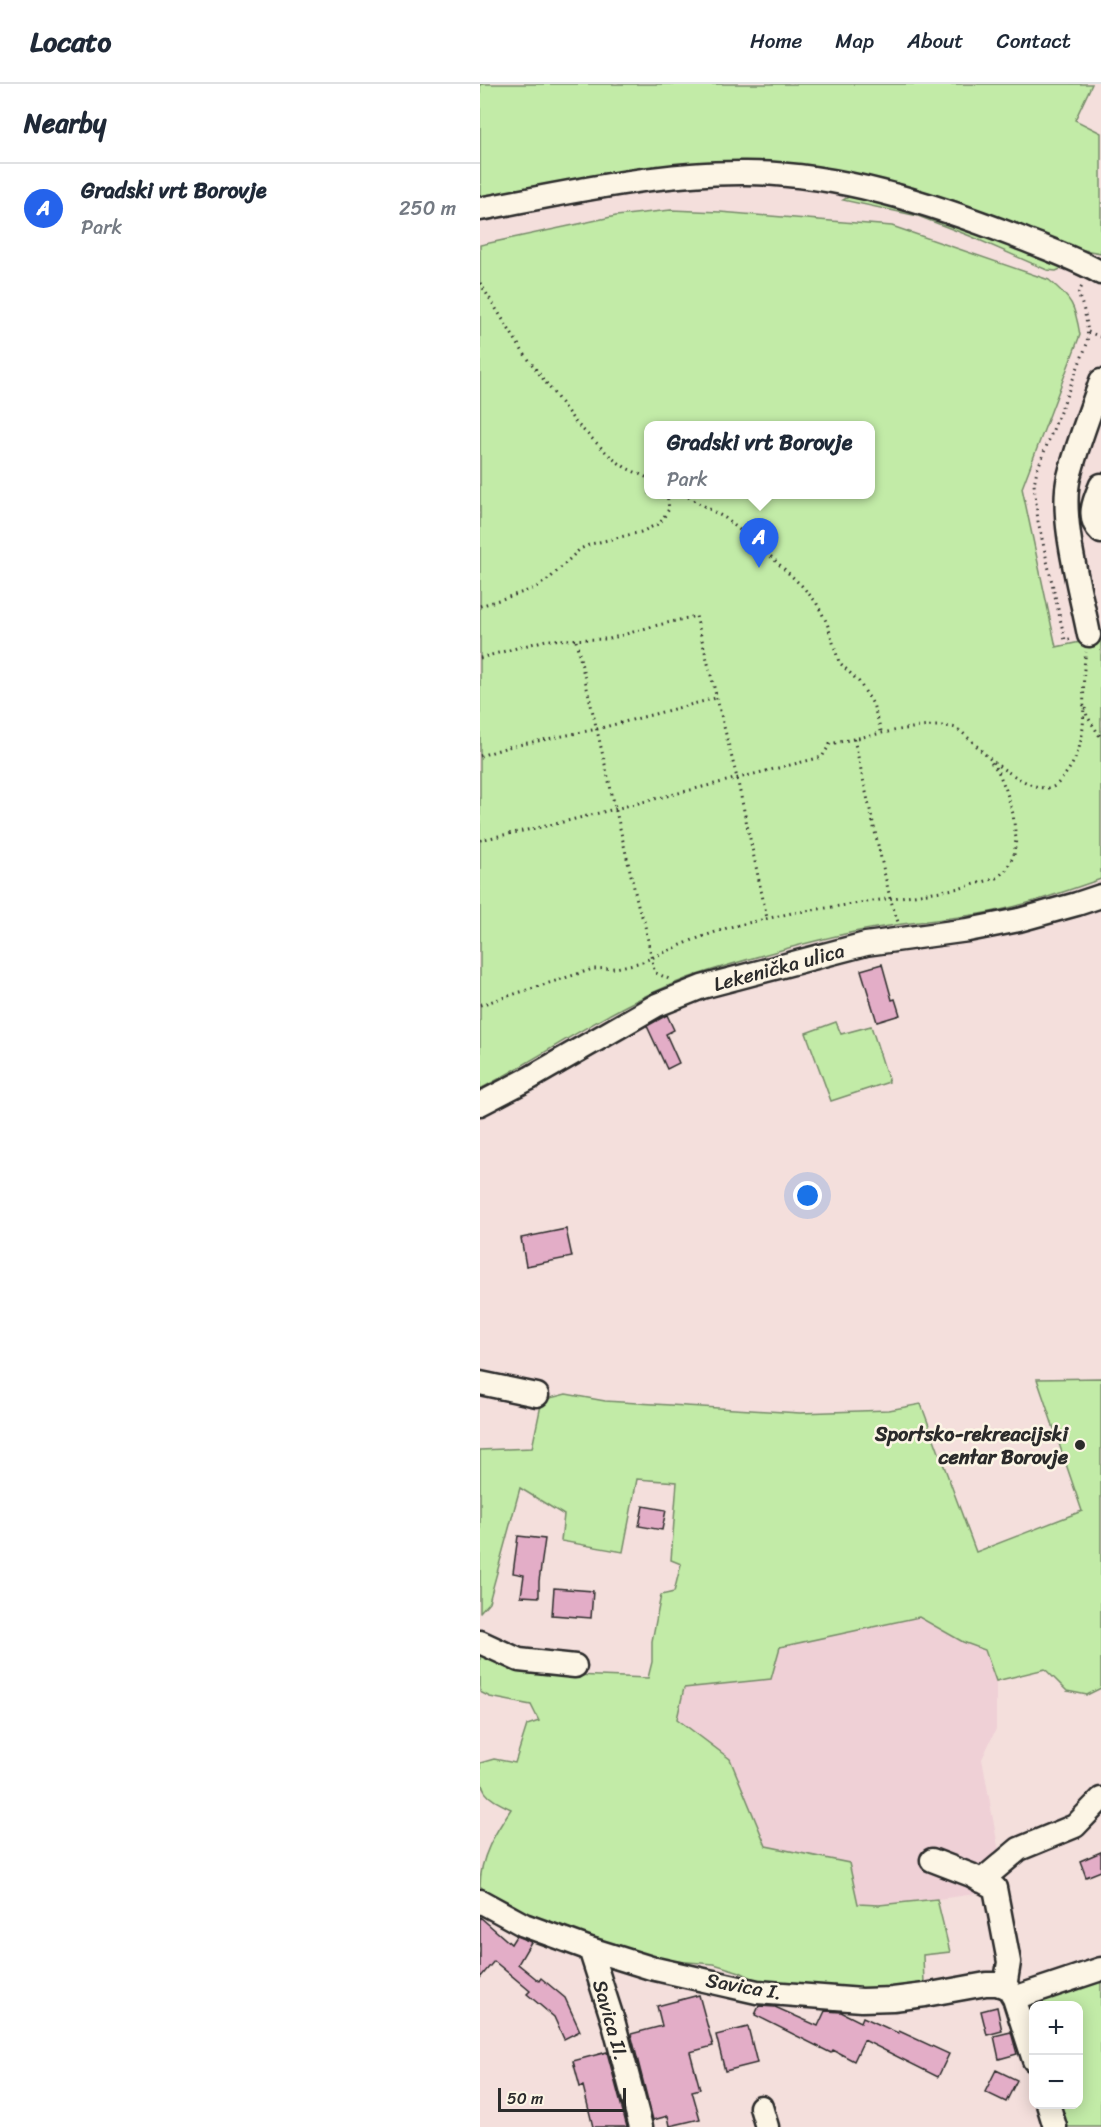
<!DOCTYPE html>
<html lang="en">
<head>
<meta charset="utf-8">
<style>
	:root { --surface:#fff; --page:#f6f6f7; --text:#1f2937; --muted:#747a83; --line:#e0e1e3; --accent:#2563eb }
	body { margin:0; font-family:Sriracha,sans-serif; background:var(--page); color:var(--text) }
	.controls { position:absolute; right:18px; bottom:18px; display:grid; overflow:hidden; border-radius:12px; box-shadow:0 3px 15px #0003 }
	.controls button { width:54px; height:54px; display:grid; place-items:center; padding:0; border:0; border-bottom:2px solid var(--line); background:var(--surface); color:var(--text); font:30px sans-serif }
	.scale { position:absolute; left:18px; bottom:15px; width:128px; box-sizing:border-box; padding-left:6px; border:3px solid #2b2b2b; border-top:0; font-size:16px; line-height:21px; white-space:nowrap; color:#2b2b2b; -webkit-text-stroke:4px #fcf5e5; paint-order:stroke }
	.you { position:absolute; left:328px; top:1112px; width:21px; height:21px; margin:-15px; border:4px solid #fff; border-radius:50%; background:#1a73e8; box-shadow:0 0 0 9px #1a73e833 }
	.badge { display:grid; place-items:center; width:39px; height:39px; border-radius:50%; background:var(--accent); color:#fff; font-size:20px; font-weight:700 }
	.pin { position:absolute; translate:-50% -50px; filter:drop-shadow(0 2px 3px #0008) }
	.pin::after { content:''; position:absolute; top:32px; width:21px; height:18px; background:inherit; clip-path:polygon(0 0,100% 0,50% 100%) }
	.popup { position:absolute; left:164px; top:337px; width:231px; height:78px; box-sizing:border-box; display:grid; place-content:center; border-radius:12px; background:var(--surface); filter:drop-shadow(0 2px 4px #0005); font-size:20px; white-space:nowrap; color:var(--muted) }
	.popup b { font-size:22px; color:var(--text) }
	.popup::after { content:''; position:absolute; left:50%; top:100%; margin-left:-12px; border:12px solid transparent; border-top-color:var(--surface) }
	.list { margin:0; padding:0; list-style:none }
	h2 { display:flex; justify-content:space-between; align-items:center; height:78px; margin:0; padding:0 24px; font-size:26px }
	h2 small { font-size:20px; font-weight:400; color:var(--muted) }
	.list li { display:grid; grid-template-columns:39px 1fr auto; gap:18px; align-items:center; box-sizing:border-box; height:90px; padding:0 24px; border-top:2px solid var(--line) }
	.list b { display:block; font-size:22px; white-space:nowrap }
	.list p { margin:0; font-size:20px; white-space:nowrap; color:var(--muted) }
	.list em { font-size:20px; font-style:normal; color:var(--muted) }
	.map { position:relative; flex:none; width:621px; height:2043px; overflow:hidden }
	header { display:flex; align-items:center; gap:36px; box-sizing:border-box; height:84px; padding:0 30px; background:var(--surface); border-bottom:2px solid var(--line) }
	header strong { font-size:28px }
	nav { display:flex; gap:33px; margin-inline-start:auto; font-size:21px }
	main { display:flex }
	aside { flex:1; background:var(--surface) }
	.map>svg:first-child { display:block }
</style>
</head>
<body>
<header>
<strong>Locato</strong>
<nav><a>Home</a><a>Map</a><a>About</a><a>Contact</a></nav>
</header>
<main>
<aside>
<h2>Nearby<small></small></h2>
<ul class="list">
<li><span class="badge">A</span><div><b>Gradski vrt Borovje</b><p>Park</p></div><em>250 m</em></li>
</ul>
</aside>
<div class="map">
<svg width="621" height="2043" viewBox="0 0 621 2043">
	<rect width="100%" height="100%" fill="#f4dfdc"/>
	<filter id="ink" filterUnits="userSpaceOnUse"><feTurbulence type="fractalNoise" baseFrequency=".0167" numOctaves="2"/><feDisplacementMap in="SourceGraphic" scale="12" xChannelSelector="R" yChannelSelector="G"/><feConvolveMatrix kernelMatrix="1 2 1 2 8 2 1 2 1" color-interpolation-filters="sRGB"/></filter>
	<g filter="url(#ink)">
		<path fill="#efd0d6" d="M439 1533 483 1558 505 1566 516 1597V1645L502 1675 526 1806 428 1819 378 1820 369 1779 286 1762 250 1675 197 1635 204 1604 291 1595 300 1563Z"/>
		<path fill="#c2eba7" stroke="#768b69" stroke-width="1.5" fill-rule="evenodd" d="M0 0H612L595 36 621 49V169L587 163 354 91 0 117Z
			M372 111 442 127 577 179 583 184 576 187 567 186 490 152 438 132 363 116Z
			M191 126 240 128 412 142 569 196C592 215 595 221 600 251L542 404 576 563 619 554 621 550V795C581 809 541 823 499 830 457 837 415 839 374 848 327 858 275 873 229 887 146 912 76 965 0 1005V161L136 132ZM168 342H390V410H168Z
			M356 938 361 950 391 942 409 998 351 1017 326 949Z
			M621 1294V1604L607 1611 587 1607 565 1585 516 1597 505 1566 483 1558 439 1533 300 1563 291 1595 204 1604 197 1635 250 1675 286 1762 369 1779 378 1820 399 1821 457 1815 470 1868 443 1871 444 1900 384 1906 280 1898 260 1888 234 1880 154 1874 23 1821 0 1802C0 1773 15 1749 31 1725 4 1712 0 1709 0 1679L14 1675 35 1679 47 1641 59 1637 51 1621 10 1613 0 1608V1569L69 1590 168 1594 172 1578V1557L181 1511 194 1508 201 1480 191 1476 197 1398 157 1395 143 1468 81 1457 84 1431 40 1404 9 1518 0 1528V1366L52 1364 62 1316 86 1310 125 1317 320 1329 409 1326 441 1320 496 1468 602 1427 557 1295Z
			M621 1892V2043H588L580 2021 598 2020V1922H554L553 1947 544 1921Z"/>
		<path fill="#e3adc7" stroke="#2b2b2b" stroke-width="1.5" d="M402 880 412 916 415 915 420 931 397 938 381 886Z
			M187 931 194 946 186 950 199 979 187 985 167 942Z
			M86 1145 92 1173 46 1182 41 1154Z
			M163 1422 186 1426 182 1446 159 1442Z
			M38 1452 65 1455 59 1497V1513L41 1512 44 1491 33 1489Z
			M74 1504 113 1507 111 1534 72 1531Z
			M621 1768V1787L606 1793 600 1777Z
			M0 1833 31 1860 36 1852 51 1858 38 1880 59 1897 61 1894 85 1914 100 1947 84 1955 74 1933 47 1910 50 1907 14 1877 0 1894Z
			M219 1911 233 1962 210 1968 220 2005 212 2007 220 2035 190 2042 188 2032 173 2036 151 1950 182 1942 177 1922Z
			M279 1922 295 1923 338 1942 345 1927 361 1928 381 1938 383 1933 418 1949 419 1947 469 1970 458 1993 384 1956 374 1977 353 1966 351 1969 275 1931Z
			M517 1923 522 1947 507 1951 501 1927Z
			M268 1943 277 1979 245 1987 236 1951Z
			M531 1948 537 1970 519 1975 514 1952Z
			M127 1968 147 2043H113L103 2002 100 2003 93 1977Z
			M516 1986 537 1996 526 2018 505 2008Z"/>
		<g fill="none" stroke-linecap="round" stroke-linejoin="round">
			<g stroke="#2b2b2b" stroke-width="27">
				<path id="minor" d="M0 125C85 109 173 89 261 89 355 88 450 119 538 153 565 164 595 174 621 189
					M621 401C614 417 606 434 621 448
					M609 551C601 509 579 433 589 393 597 361 610 329 621 297
					M0 1020 50 994 177 921 222 903 386 860 488 846 539 836 597 820 621 812
					M0 1299 57 1311
					M0 1558 39 1576 95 1582
					M452 1776 491 1791 515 1804 529 1878 525 1903
					M501 1797 539 1765 595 1742 621 1715
					M0 1817 44 1841 110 1865 171 1884 277 1908 382 1916 413 1915 445 1911 506 1900H517L528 1904 534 1914 554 1976
					M110 1865 134 1940 161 2043
					M534 1914 621 1885
					M568 2020 575 2043
					M281 2023 287 2043"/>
			</g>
			<path stroke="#2b2b2b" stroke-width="3" stroke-dasharray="1.5 4.5" stroke-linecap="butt" d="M0 199 43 268 96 339 132 374 146 384 168 394
				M608 248 621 253
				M203 410 245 434 282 464 322 502 336 518 347 539 359 578 379 598 393 620 402 650
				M0 522 53 505 69 495 100 465 111 460 161 448 180 439 189 425 187 410
				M590 555 585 556 558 437 554 400 557 386 607 260C609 243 605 226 598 210L603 200
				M96 557 159 825 164 837 174 886 176 889 189 895
				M0 574 66 556 129 555 170 543 216 532 257 694 287 834
				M605 624 607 632 621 654
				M374 655 410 814 418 838
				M0 672 28 663 117 645 236 614
				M0 756 75 740 342 673 350 660C380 654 449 636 476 644 494 656 506 675 525 686 536 693 553 704 566 704 575 705 580 697 584 692 615 654 598 612 606 568
				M0 921 113 885 136 884 162 878 213 856 250 843 312 829 481 804 517 794 526 786 534 771 536 755 533 730 526 706 518 687 509 676"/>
			<use href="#minor" stroke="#fcf5e5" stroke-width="22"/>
		</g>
	</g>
	<circle fill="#2b2b2b" stroke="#fcf5e5" stroke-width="2" cx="600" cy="1361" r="6"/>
	<g text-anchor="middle" stroke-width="5" stroke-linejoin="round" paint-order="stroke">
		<g font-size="20" fill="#2b2b2b" stroke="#fcf5e5">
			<text transform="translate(299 883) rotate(-15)" y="7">Lekenička ulica</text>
			<text transform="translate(264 1902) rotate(10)" y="7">Savica I.</text>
			<text transform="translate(131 1936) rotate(74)" y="7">Savica II.</text>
		</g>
		<g font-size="20" font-weight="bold" fill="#2b2b2b" stroke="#fcf5e5" text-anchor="end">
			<text x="588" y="1357">Sportsko-rekreacijski<tspan x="588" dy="23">centar Borovje</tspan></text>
		</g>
	</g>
</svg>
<div class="controls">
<button>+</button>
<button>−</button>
</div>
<div class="scale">50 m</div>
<div class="you"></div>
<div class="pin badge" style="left:279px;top:484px">A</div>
<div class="popup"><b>Gradski vrt Borovje</b>Park</div>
</div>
</main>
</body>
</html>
